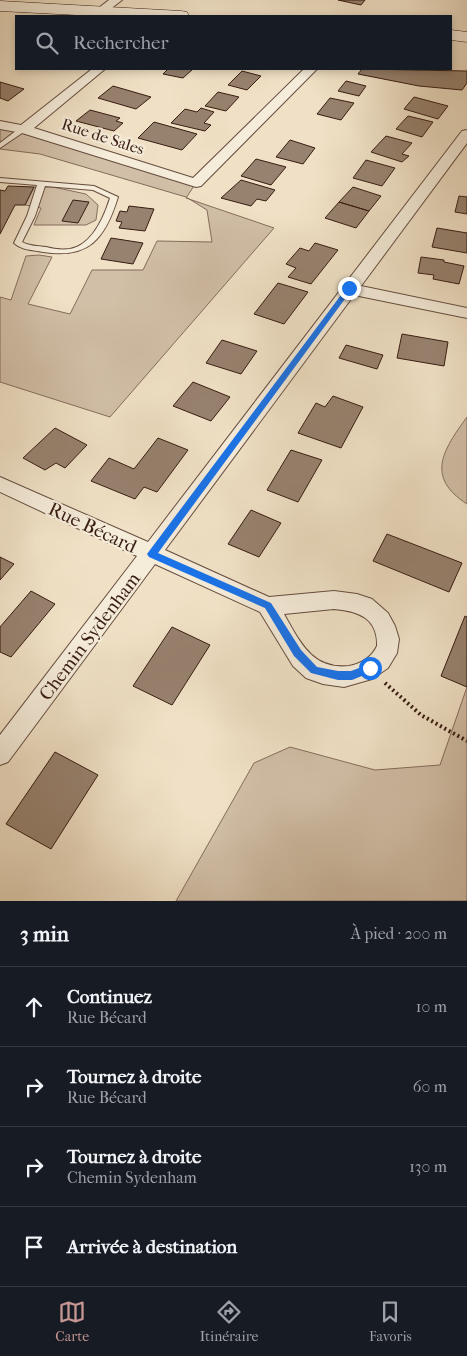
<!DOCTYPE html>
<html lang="fr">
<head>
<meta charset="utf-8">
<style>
	:root { --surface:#171b24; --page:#20242c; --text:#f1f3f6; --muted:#9ea1a6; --line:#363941; --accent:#c59692 }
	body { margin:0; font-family:"IM FELL French Canon",serif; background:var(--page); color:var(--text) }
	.stop { position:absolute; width:15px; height:15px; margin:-11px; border:4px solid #1a73e8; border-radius:50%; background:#fff }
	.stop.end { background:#1a73e8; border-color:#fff; box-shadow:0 1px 5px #0008 }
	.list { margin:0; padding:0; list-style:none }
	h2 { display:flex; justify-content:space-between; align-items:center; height:65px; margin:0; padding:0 20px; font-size:21px }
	h2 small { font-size:16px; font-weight:400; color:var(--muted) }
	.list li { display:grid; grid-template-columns:32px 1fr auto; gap:15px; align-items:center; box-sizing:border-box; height:80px; padding:0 20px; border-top:1px solid var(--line) }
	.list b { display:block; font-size:19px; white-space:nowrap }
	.list p { margin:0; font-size:16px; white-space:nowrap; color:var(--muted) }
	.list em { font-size:16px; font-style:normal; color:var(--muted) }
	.icon { flex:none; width:28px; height:28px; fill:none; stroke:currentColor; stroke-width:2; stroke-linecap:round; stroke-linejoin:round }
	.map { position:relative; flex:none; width:467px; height:901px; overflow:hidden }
	.search { position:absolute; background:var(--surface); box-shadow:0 2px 8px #0003; left:15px; right:15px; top:15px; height:55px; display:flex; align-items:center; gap:12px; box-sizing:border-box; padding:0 18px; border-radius:0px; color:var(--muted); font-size:19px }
	.sheet { height:385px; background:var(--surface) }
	nav { display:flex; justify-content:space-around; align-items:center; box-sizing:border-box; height:70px; border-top:1px solid var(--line); background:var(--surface); font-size:14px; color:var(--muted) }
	nav a { display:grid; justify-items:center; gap:2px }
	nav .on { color:var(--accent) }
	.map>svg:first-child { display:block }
</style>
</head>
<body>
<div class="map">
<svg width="467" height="901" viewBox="0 0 467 901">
	<rect width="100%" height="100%" fill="#f0e1c6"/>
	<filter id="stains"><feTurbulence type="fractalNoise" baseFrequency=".004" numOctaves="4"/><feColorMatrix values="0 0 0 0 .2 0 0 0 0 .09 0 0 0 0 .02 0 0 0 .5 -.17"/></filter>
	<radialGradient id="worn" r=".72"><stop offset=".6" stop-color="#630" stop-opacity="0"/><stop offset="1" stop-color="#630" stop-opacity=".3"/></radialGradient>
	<path fill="#d1bfa7" stroke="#846d5c" d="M0 125 196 183 186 198 274 228 110 417 0 382V297L11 300 26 256 39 255 52 257 28 304 70 314 92 270H143L157 241 212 242 207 210 186 197 40 154 0 149Z
		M34 187H53L86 194 98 205 96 220 86 225H34L41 208 25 205Z
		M467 417V504C425 477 443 450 467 417Z
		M467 687V901H176L254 763 290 747 375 770 440 765Z"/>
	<path fill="#97826f" stroke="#371b11" d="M338 0H365L361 5Z
		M168 69H193L183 78 163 74Z
		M362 69 467 71V83L462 90 419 86 358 74Z
		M242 71 261 76 247 90 228 85Z
		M346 81 366 86 359 96 338 91Z
		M0 82 24 89 8 101 0 98Z
		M113 86 151 97 136 109 98 98Z
		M218 92 239 97 226 111 205 106Z
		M414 97 448 106 438 119 404 109Z
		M330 98 354 103 341 120 317 114Z
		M201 108 214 112 204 123 211 125 205 131 171 123 185 109 197 112Z
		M90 110 120 118 116 121 123 123 114 131 76 121Z
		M408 116 433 122 422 137 396 129Z
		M154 122 197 134 182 150 138 138Z
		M386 136 412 143 402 154 409 156 402 162 371 152Z
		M290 140 315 148 303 164 276 157Z
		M256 159 286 167 271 185 241 176Z
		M366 160 395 168 382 186 353 178Z
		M241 180 275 190 266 201 257 199 251 206 221 198Z
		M8 186 34 187 25 205H15L0 234V190L5 191Z
		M353 187 381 196 369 211 339 202Z
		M459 196 467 197V214L455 212Z
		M73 200 89 202 78 223 62 221Z
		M339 202 369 211 356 228 325 218Z
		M129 206 154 209 145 231 119 228 122 222 116 221 120 211 127 212Z
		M437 228 467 233V253L432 247Z
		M111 238 143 243 133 264 101 259Z
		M315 243 338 250 311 284 288 277 296 268 286 264 300 248 309 251Z
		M421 257 444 260V262L464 266 459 284 433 279 434 275 418 273Z
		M278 283 308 292 284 324 254 314Z
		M402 334 448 342 444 366 397 358Z
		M222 340 257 351 241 374 206 363Z
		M346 345 383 355 377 369 339 358Z
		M193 382 230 397 211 421 173 406Z
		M333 396 363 407 341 448 298 433 316 403 325 407Z
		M55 428 87 445 65 468 56 463 45 470 23 458Z
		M158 438 188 450 157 492 144 487 135 499 91 481 109 458 134 469Z
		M291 450 322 460 298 502 267 490Z
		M251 510 281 523 259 557 228 544Z
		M387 534 462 563 449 592 373 561Z
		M0 557 14 564 0 580Z
		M31 591 55 604 11 657 0 652V627Z
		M465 616 467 617V687L441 676Z
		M172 627 210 645 172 705 133 686Z
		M55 752 98 775 51 849 6 824Z"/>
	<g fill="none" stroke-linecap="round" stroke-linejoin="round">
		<g stroke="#654c3e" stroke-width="2">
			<path id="service" d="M21 127 28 129 0 148V143Z
				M0 178 94 186 118 197C105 239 89 259 43 252 33 250 21 250 14 243L27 216 37 185 0 182ZM45 186 93 190 110 198C104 217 92 245 70 249 62 250 53 249 46 247 38 246 29 246 22 242L35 216Z"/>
		</g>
		<g stroke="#654c3e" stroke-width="2">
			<path id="minor" d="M109 0H122L104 14H96V10Z
				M92 69H105L34 128 193 178 304 69H317L201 186 196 187 22 133 0 129V121L21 125Z
				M467 130V143L361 286 467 308V318L354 295 165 550 269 597 334 591 357 594 372 599 388 613 395 626 399 639 397 653 388 668 372 679 344 687 323 684 306 678 293 666 260 612 155 564 8 762 0 765V735L137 556 0 492V477L148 542 462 131ZM334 609C358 611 378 618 377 646 372 657 361 664 349 666 312 670 300 642 284 614Z"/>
		</g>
		<g stroke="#371b11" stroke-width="1">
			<path id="secondary" d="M0 1 181 11 187 12 189 16H96L0 11Z
				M451 30 467 32V42L451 40Z"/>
		</g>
		<path stroke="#371b11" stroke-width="4" stroke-dasharray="2 3" stroke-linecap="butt" d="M385 683 421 715 467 741"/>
		<use href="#service" fill="#f5ecda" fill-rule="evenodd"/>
		<use href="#minor" fill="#f5ecda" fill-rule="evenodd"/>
		<use href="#secondary" fill="#f5ecda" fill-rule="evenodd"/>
	</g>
	<path fill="#1a73e8" d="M347 287 353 288 158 553 271 603 301 650 317 667 338 671H351L370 664 375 668 374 671 352 680H338L311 673 294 656 265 608 149 557 147 554Z"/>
	<g text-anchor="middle" stroke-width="4.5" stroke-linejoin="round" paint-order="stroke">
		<g font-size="16" fill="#371b11" stroke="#f5ecda">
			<text transform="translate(103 136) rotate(18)" y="6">Rue de Sales</text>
		</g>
		<g font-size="19" fill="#371b11" stroke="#f5ecda">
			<text transform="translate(93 527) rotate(25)" y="7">Rue Bécard</text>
			<text transform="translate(89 636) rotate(-53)" y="7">Chemin Sydenham</text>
		</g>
	</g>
	<rect width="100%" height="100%" filter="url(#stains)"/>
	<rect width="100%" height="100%" fill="url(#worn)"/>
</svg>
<div class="stop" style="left:370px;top:668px"></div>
<div class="stop end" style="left:349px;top:288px"></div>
<div class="search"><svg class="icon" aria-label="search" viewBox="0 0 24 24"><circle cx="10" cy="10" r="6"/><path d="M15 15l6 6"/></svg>Rechercher</div>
</div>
<section class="sheet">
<h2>3 min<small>À pied · 200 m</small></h2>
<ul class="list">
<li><svg class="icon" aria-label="ahead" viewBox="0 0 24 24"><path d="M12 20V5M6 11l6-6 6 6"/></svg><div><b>Continuez</b><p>Rue Bécard</p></div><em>10 m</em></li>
<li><svg class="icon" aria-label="right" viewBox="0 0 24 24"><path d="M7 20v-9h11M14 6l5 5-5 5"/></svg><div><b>Tournez à droite</b><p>Rue Bécard</p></div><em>60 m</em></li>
<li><svg class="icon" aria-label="right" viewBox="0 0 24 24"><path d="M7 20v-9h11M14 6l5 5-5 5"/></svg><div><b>Tournez à droite</b><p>Chemin Sydenham</p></div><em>130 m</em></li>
<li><svg class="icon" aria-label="arrive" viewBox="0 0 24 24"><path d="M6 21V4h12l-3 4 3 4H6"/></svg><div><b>Arrivée à destination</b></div></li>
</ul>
</section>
<nav>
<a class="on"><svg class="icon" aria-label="map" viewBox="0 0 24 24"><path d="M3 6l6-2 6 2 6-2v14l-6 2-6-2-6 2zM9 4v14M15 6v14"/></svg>Carte</a>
<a><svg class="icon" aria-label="directions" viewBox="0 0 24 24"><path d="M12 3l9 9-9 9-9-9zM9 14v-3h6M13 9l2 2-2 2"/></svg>Itinéraire</a>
<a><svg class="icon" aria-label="saved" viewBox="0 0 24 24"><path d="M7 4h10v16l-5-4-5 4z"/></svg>Favoris</a>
</nav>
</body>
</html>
